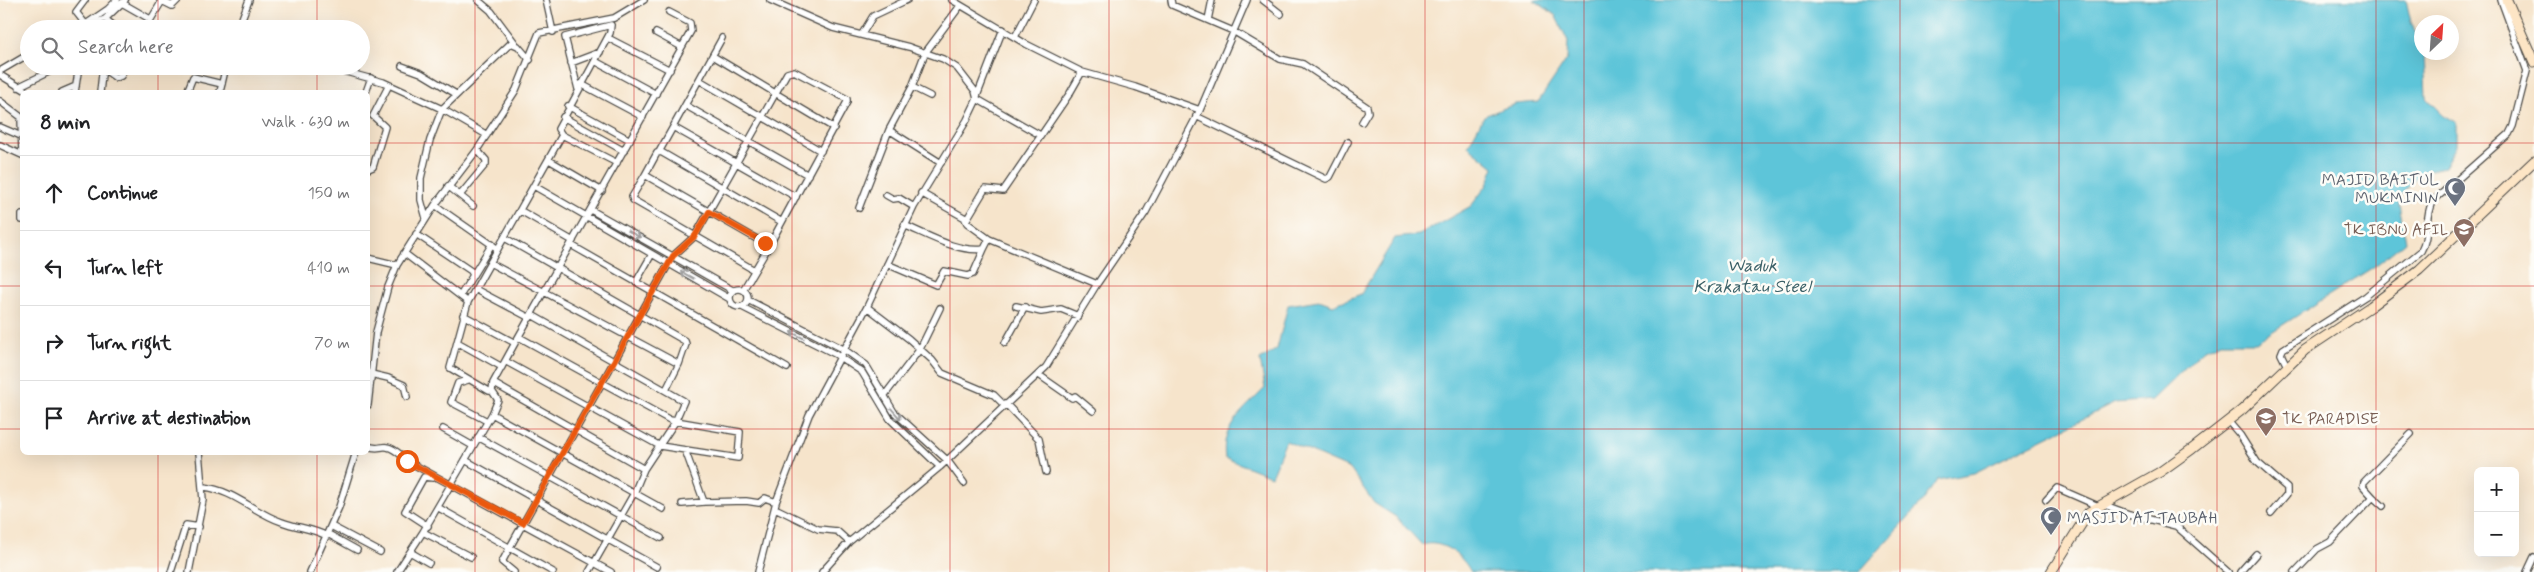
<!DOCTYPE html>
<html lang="en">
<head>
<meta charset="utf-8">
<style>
	:root { --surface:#fff; --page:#f6f6f6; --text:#202124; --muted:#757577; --line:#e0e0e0 }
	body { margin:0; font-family:Mynerve,sans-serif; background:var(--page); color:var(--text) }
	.controls { position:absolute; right:15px; bottom:15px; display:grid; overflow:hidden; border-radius:8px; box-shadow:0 5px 20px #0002 }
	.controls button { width:45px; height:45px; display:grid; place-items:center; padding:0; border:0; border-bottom:1px solid var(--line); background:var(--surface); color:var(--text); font:25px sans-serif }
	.compass { position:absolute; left:2414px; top:15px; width:45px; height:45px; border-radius:50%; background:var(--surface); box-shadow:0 5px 20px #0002; rotate:25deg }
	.stop { position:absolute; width:15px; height:15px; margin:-11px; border:4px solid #ea580c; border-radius:50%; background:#fff }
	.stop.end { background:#ea580c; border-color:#fff; box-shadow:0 1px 5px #0008 }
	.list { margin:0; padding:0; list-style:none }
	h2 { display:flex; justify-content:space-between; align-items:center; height:65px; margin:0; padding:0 20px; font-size:21px }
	h2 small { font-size:16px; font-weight:400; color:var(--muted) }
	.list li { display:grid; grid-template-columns:32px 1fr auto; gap:15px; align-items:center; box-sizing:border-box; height:75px; padding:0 20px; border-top:1px solid var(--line) }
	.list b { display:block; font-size:19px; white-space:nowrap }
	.list em { font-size:16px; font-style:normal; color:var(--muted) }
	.icon { flex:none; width:28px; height:28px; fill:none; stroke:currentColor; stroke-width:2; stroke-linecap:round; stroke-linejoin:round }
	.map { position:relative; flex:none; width:2534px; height:572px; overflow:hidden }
	.search { position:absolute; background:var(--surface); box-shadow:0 5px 20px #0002; left:20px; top:20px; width:350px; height:55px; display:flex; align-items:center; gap:12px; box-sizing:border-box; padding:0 18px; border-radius:28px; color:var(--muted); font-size:19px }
	.panel { position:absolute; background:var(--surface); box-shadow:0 5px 20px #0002; left:20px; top:90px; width:350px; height:365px; border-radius:8px }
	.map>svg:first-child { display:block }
</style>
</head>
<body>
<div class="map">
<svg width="2534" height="572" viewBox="0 0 2534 572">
	<rect width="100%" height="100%" fill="#fdfcf7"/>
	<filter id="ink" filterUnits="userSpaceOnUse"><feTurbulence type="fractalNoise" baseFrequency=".02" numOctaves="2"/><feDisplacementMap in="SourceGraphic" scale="10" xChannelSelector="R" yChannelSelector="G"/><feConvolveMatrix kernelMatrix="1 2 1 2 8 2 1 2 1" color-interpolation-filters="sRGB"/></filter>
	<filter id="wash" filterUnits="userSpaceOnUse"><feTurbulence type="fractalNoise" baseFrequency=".0096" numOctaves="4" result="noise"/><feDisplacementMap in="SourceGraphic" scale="20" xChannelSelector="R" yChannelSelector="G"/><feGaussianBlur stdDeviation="1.12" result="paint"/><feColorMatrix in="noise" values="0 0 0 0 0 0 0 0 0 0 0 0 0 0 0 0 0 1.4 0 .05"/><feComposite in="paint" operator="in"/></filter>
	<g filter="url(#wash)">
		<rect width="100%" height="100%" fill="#f6e4cb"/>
		<path fill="#5dc5d9" stroke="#447882" d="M1534 0H2406L2411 22 2421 46 2422 52 2424 53 2426 97 2444 115 2456 122V145L2444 167 2421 172 2398 199 2406 241 2375 266 2256 342H2221L2203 350 2152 400 2115 403 1974 473 1937 480 1923 501 1859 572H1471C1462 555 1442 539 1422 545L1396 517 1374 503 1350 469 1286 441 1271 476 1225 458C1220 426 1244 410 1265 388L1260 360 1277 349 1288 305 1319 300 1333 305 1361 294 1395 238 1419 235 1471 206 1487 185 1494 167 1468 146 1484 116 1515 104 1538 102 1567 59 1568 41 1555 15Z"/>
	</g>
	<g filter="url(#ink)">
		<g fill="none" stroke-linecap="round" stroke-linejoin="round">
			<g stroke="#494743" stroke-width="8">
				<path id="street" d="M85 0 76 12 87 26
					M160 0 172 6 178 0
					M478 0 491 11 515 43
					M546 0 553 32
					M952 0 1026 44 1082 72 1135 87 1200 110
					M1171 0 1172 5 1233 31 1280 59 1303 64 1367 107 1368 112 1362 122
					M1263 0 1281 14
					M122 3 150 19
					M105 19 118 29
					M1208 20 1212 0
					M86 24 108 9 117 0
					M239 24 248 29
					M79 29 105 19 125 0
					M145 29 162 1
					M238 29 249 0
					M656 33 682 47
					M862 34 873 16 907 0
					M1015 37 1034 0
					M608 38 670 70
					M722 38 673 127 796 197
					M713 56 834 128
					M595 61 656 94
					M571 63 600 52
					M324 66 383 82 442 109 487 135
					M402 66 421 73 456 94
					M102 68 116 78 121 76 126 66
					M0 71 29 54
					M0 75 28 92
					M699 80 821 151
					M581 84 643 117
					M18 87 61 66
					M912 87 930 96
					M578 89 565 37 611 25 610 33 558 129 562 135 617 163
					M62 92 76 86
					M75 92 79 66
					M100 92 103 66
					M187 92 193 77 222 84
					M220 92 226 66
					M366 92 371 78
					M977 96 1003 29
					M977 99 1040 135
					M0 101 21 117 22 155
					M685 105 808 175
					M568 106 630 140
					M1196 116 1326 179 1330 177 1348 142
					M563 117 624 151
					M0 127 21 136
					M889 130 912 87 925 53 960 6
					M562 135 468 302 450 368 489 391H492L493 383 515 343 691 31 690 23 669 12
					M0 145 22 155
					M659 152 673 127
					M549 160 602 191
					M368 169 373 167 385 127 373 116 389 85
					M645 175 657 153 661 152 782 222 769 246
					M448 186 473 206
					M534 186 730 299
					M921 193 967 219 985 189 1003 191 1070 93 1082 72
					M461 194 486 164V160L477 150
					M886 195 893 199 899 198 914 207
					M435 205 498 249
					M859 208 889 130 941 163
					M591 210 734 291
					M521 211 573 241
					M426 218 421 200V178L430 140 442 109 511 43 518 46 530 60
					M965 219 967 223 989 239 1097 284
					M22 220V215
					M904 225C928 235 958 253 984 249L989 239
					M416 234 471 271 473 275 460 296
					M505 238 685 341 686 344 679 364
					M571 245 787 368
					M404 253 468 302
					M368 258 397 265
					M490 263 679 364 666 390
					M887 264 936 285 944 271 968 276 973 274 984 249
					M473 275 492 244
					M636 282 652 254
					M730 298a9 9 0 1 1 18 0a9 9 0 1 1-18 0Z
					M475 289 530 318
					M743 290 769 246 645 175 632 197 633 200 754 270
					M748 300 845 350 866 365 894 412 947 460 964 483
					M1016 306 1041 312 1061 309 1078 316
					M742 307 835 354 862 372 890 419 940 467
					M867 307 909 339 932 360 942 373 994 395 1004 405
					M463 315 515 343
					M532 315 684 401 675 422 644 469 634 493 589 572
					M457 342 502 367
					M1005 343 1025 307
					M505 361 660 446 738 458 740 432 670 420 519 337
					M2287 366 2281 354 2283 349 2366 296 2421 251C2430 236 2424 218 2432 202L2509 134 2513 126 2527 71 2501 0
					M371 374 388 378 404 385 407 397
					M1039 375 1072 398 1075 396 1093 411
					M468 380 458 383 451 402 487 421
					M493 383 644 469
					M884 396 920 349 940 308
					M1006 404 1039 439 1046 472
					M368 405 376 332 388 287 397 265 435 205 477 150 516 90 539 33 614 18 644 0
					M492 414 663 509
					M2228 421 2240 435 2257 462 2287 488V494L2271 513
					M443 429 473 446
					M478 437 661 538
					M368 446C378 450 380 446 387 447 396 448 404 459 411 463L611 572
					M685 450 704 502 746 501 759 503 765 498 776 502
					M465 460 657 567
					M204 487C233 490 255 513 282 522 298 528 311 528 327 536
					M2373 497 2363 486 2364 482 2411 434
					M2046 500 2057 488 2098 506
					M682 504 704 502
					M2102 504 2129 514 2176 526 2228 572
					M439 508 553 572
					M775 508 818 529 837 531 849 542
					M331 526 380 552
					M428 526 405 511 424 477 433 478
					M328 534 357 550
					M410 552 429 563
					M471 557 423 532 492 414 498 400 492 391
					M171 572 186 525 199 527
					M189 572 203 500 199 452
					M310 572 339 507 356 452
					M397 572 423 532
					M514 572 502 562 510 547 673 256 695 236 787 73 794 71 847 99V102L782 222
					M758 572 776 502 809 415 867 307 914 207 967 120 977 99 975 91 957 68 943 59 909 47 833 28 770 0
					M822 572 849 542 940 467 1046 367 1097 284 1146 212 1200 110 1247 0
					M2240 572 2256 554
					M2295 572 2317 549 2330 542 2373 497 2383 506
					M2527 572 2534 557"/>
			</g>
			<g stroke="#494743" stroke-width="11">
				<path id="secondary" d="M2507 0 2534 62
					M2051 572 2089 512 2160 472 2192 449 2242 410 2305 350 2371 306 2419 270 2534 161"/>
			</g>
			<use href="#street" stroke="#fff" stroke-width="5.5"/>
			<use href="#secondary" stroke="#fde5c5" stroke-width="9"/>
		</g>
		<defs><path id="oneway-shaft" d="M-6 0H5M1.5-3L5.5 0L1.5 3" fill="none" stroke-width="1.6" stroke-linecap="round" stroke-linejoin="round" transform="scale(1.25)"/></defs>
		<g stroke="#a0a0a0">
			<use href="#oneway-shaft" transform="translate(634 234) rotate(29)"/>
			<use href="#oneway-shaft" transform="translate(687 275) rotate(-151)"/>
			<use href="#oneway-shaft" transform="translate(797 335) rotate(-153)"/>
			<use href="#oneway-shaft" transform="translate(896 414) rotate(49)"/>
		</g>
	</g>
	<g fill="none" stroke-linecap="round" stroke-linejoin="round" filter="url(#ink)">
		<path stroke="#ea580c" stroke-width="6" d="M407 461 523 523 673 256 695 236 709 212 765 243"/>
	</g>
	<path fill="none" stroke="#d62828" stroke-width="1" stroke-opacity="0.55" d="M158 0V29M317 0V29M475 0V572M634 0V572M792 0V572M950 0V572M1109 0V572M1267 0V572M1425 0V572M1584 0V572M1742 0V572M1900 0V572M2059 0V572M2217 0V572M2376 0V572M158 66V92M317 66V92M0 143H22M368 143H2534M0 286H22M368 286H2534M0 429H22M368 429H2534M158 452V572M317 452V572"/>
	<defs>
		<g id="mosque-pin" transform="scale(1.125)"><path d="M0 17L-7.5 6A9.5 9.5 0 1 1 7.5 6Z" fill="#6b7280" stroke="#fdfcf7"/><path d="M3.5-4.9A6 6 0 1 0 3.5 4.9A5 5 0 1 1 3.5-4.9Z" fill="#fff"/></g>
		<g id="school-pin" transform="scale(1.125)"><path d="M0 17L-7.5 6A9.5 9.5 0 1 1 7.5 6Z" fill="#8d6e63" stroke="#fdfcf7"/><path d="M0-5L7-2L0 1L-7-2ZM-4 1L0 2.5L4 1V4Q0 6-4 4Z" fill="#fff"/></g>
	</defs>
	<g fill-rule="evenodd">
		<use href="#mosque-pin" x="2455" y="188"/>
		<use href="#school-pin" x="2464" y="229"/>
		<use href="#school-pin" x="2266" y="418"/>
		<use href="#mosque-pin" x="2051" y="517"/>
	</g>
	<g text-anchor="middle" stroke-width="5" stroke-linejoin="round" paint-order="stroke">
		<g font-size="16" fill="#5b616d" stroke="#fdfcf7" text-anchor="end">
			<text x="2439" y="185">MAJID BAITUL<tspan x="2439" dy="18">MUKMININ</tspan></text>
			<text x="2067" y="523" text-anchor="start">MASJID AT TAUBAH</text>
		</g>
		<g font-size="16" fill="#785e54" stroke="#fdfcf7" text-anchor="end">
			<text x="2448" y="235">TK IBNU AFIL</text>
			<text x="2282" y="424" text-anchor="start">TK PARADISE</text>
		</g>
		<g font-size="18" font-style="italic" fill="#3c6168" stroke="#fdfcf7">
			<text x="1752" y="271">Waduk<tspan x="1752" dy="21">Krakatau Steel</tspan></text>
		</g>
	</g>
</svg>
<div class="controls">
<button>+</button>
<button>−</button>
</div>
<svg class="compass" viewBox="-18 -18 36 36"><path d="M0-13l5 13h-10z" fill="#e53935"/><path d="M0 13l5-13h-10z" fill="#757577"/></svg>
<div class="stop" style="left:407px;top:461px"></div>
<div class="stop end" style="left:765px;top:243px"></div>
<div class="search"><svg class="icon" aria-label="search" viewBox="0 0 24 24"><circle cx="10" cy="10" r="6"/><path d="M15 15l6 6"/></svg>Search here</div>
<section class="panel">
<h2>8 min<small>Walk · 630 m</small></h2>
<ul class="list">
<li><svg class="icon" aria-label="ahead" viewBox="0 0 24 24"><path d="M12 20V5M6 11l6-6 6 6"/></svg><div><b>Continue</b></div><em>150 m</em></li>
<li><svg class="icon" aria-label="left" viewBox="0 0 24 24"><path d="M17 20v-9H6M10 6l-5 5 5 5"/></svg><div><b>Turn left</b></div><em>410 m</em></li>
<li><svg class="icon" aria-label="right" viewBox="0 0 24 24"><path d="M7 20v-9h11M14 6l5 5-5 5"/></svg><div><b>Turn right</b></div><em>70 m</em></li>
<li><svg class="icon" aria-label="arrive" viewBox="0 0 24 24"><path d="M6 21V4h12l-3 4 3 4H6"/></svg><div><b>Arrive at destination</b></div></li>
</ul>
</section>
</div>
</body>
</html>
